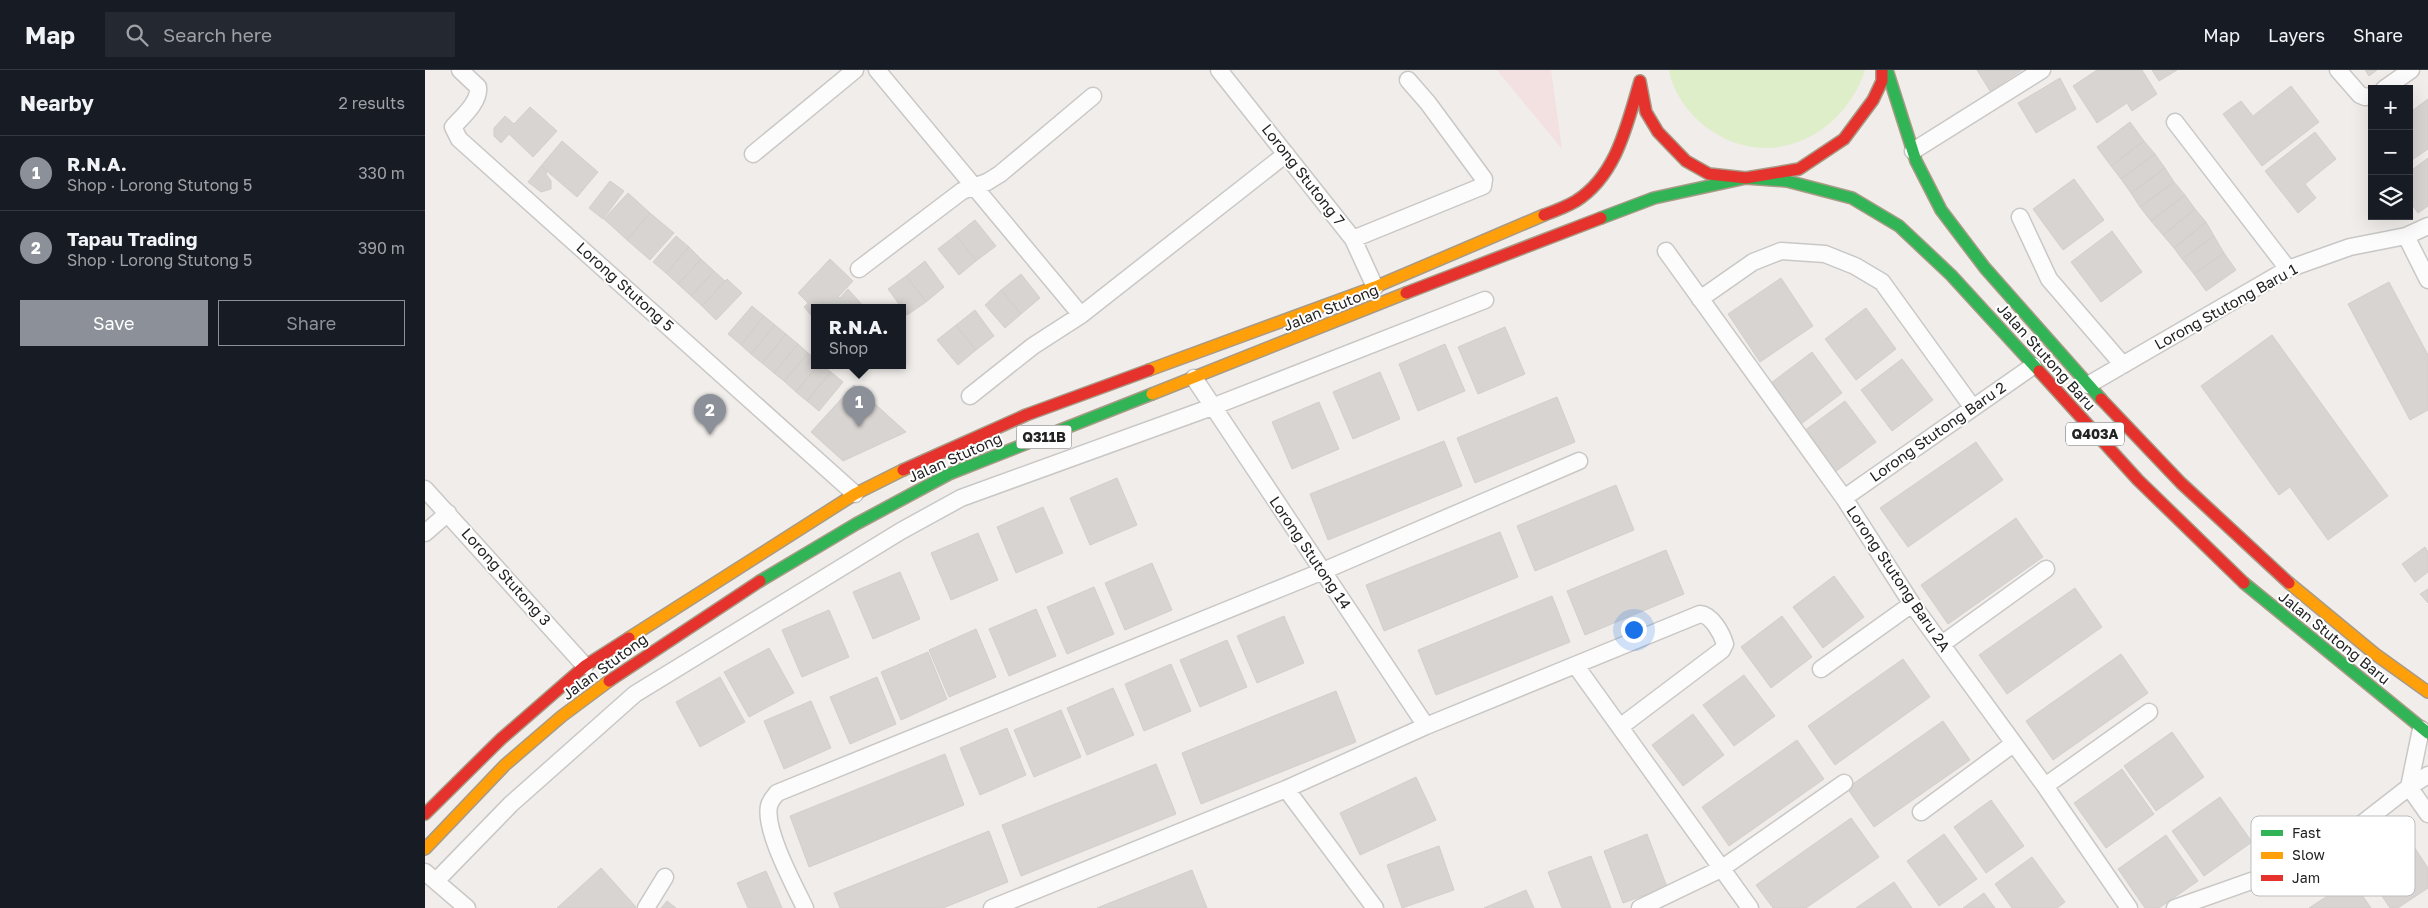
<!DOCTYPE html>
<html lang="en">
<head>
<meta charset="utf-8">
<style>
	:root { --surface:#171b24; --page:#242831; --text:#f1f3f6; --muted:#9ea1a6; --line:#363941; --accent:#8c9099 }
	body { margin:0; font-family:"Golos Text",sans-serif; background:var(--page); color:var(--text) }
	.controls { position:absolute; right:15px; top:15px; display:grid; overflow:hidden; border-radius:0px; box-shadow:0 5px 20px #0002 }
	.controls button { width:45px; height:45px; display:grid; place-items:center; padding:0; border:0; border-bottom:1px solid var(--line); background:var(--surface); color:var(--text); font:25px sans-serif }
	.you { position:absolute; left:1208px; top:559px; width:18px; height:18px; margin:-12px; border:4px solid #fff; border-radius:50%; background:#1a73e8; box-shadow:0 0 0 8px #1a73e833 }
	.badge { display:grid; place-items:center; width:32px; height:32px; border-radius:50%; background:var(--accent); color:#fff; font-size:16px; font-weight:700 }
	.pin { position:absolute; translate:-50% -41px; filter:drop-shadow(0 1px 2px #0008) }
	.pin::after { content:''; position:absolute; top:26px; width:18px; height:15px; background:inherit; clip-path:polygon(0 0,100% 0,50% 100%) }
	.popup { position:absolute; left:386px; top:234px; width:95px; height:65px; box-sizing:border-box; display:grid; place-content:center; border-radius:0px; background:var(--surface); filter:drop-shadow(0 1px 4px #0005); font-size:16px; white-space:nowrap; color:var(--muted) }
	.popup b { font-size:19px; color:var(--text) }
	.popup::after { content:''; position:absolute; left:50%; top:100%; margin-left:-10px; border:10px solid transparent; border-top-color:var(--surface) }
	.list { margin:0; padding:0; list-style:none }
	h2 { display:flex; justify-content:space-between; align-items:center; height:65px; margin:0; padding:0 20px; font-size:21px }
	h2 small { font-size:16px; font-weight:400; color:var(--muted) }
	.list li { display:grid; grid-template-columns:32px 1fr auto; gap:15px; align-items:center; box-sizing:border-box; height:75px; padding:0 20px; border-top:1px solid var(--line) }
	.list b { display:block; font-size:19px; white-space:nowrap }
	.list p { margin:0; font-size:16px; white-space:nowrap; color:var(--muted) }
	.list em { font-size:16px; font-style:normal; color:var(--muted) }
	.actions { display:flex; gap:10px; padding:15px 20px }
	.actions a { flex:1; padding:11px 0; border:1px solid var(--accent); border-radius:0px; text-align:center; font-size:18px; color:var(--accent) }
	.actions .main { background:var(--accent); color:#fff }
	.icon { flex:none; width:28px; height:28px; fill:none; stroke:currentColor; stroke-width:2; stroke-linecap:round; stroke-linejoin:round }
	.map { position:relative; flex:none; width:2003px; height:838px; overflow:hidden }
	header { display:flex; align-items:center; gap:30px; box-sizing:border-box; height:70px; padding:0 25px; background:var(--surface); border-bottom:1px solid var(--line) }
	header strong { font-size:24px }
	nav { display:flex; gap:28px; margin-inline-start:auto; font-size:18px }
	.search { width:350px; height:45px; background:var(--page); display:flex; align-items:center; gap:12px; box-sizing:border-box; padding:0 18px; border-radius:0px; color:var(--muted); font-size:19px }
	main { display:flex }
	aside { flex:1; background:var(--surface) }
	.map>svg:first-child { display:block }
</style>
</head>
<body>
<header>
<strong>Map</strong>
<div class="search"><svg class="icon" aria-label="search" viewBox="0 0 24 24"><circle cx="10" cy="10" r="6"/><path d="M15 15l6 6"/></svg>Search here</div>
<nav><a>Map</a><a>Layers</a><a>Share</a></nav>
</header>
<main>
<aside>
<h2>Nearby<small>2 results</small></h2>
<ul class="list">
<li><span class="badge">1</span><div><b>R.N.A.</b><p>Shop · Lorong Stutong 5</p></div><em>330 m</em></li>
<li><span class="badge">2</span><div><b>Tapau Trading</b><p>Shop · Lorong Stutong 5</p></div><em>390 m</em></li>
</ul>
<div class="actions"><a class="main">Save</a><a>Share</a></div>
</aside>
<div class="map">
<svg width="2003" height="838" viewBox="0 0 2003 838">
	<rect width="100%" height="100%" fill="#f0edea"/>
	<path fill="#f2e1e0" d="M1072 0H1126L1137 79Z"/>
	<path fill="#deeec8" d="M1244 0H1440C1418 68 1341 103 1281 57 1263 43 1248 23 1244 0Z"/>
	<path fill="#d7d4d1" stroke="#d3cfcb" d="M1552 0H1597L1565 21Z
		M1672 0H1717L1732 24 1707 41 1702 33 1672 53 1648 16Z
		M1727 0H1752L1734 11Z
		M1940 0H1952L1944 6Z
		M1635 8 1651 39 1611 63 1593 33Z
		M1866 16 1894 52 1837 96 1798 44 1816 31 1828 46Z
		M2003 29V79L1984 92V43Z
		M105 37 132 61 108 87 84 64 76 73 69 66V58L80 46 89 54Z
		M1705 52 1719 71 1686 96 1672 77Z
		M1890 62 1911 89 1880 114 1891 128 1873 143 1840 101Z
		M137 71 173 102 152 127 116 96Z
		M1719 71 1730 84 1696 109 1686 96Z
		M1730 84 1740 98 1706 123 1696 109Z
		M2003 88V136L1993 143 1984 130V102Z
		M116 96 122 101 121 104 126 111V119L116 122 103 112Z
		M1740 98 1749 112 1715 137 1706 123Z
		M1649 109 1679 150 1638 180 1608 139Z
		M185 111 199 121 178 149 164 138Z
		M1749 112 1760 125 1726 151 1715 137Z
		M203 123 225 143 202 170 179 149Z
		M1760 125 1770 139 1738 165 1726 151Z
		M1770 139 1781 152 1749 178 1738 165Z
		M225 143 249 163 225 190 202 170Z
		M550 150 571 176 551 191 531 165Z
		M1781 152 1789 166 1757 189 1749 178Z
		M1687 161 1717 202 1676 232 1646 192Z
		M531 165 551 191 534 205 513 179Z
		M251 166 264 177 241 203 228 192Z
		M1789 166 1799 183 1769 204 1757 189Z
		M264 177 276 189 253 214 241 203Z
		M1799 183 1811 200 1781 221 1769 204Z
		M276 189 289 201 266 226 253 214Z
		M405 189 428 211 413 227 415 228 423 219 440 238H390L387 246 379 237 383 233 373 223Z
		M500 191 519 217 501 232 481 206Z
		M289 201 300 211 277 236 266 226Z
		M596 204 615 228 596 244 576 220Z
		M481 206 501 232 482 245 463 219Z
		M1356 208 1388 256 1335 292 1303 244Z
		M302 209 317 223 291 250 277 236Z
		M1964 212 2003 285V340L1985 350 1923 234Z
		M576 220 596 244 580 258 560 235Z
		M327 236 339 246 316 275 303 264Z
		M1441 238 1471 279 1431 310 1400 269Z
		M550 240 569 266 551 280 531 255Z
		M339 246 350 255 326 284 316 275Z
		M350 255 361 264 337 293 326 284Z
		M531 255 551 280 533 295 512 270Z
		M1080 257 1100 304 1053 324 1033 277Z
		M361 264 373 274 349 303 337 293Z
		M1847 265 1963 426 1903 470 1865 417 1854 425 1776 316Z
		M373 274 383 283 359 311 349 303Z
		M1020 274 1040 321 993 341 974 294Z
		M1387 282 1417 323 1376 354 1346 313Z
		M383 283 390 289V296H392L371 322 359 311Z
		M1477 289 1508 330 1467 361 1436 320Z
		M392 296H398L406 302 382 331 371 322Z
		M406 302 418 312 394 341 382 331Z
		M955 302 975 349 928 369 908 322Z
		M429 315 481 362 418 391 386 362Z
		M1132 327 1150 372 1050 413 1032 368Z
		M1420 331 1451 372 1410 402 1379 361Z
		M894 332 914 379 867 399 847 352Z
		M1019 371 1037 416 903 470 885 424Z
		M1551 372 1578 410 1483 477 1455 438Z
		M692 408 712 455 665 475 645 428Z
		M1191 415 1209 460 1110 501 1092 456Z
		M618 437 638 483 591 503 572 457Z
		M1591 448 1618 487 1523 554 1496 515Z
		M1075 462 1093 507 959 561 941 515Z
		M553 463 573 510 526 530 506 483Z
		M2000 477 2003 482V502L1990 512 1977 494Z
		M1241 480 1259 524 1160 565 1142 521Z
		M727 493 747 540 700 560 680 513Z
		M475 502 495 549 448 569 428 522Z
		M1409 506 1439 547 1398 578 1368 537Z
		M669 517 689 564 642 584 622 537Z
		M1650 518 1677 557 1582 624 1554 585Z
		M2003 519V533L1995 524Z
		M1127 526 1145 572 1011 625 993 580Z
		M611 539 631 586 584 606 564 559Z
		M404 540 424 587 377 607 357 560Z
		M859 546 879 593 832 613 812 566Z
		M1357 546 1387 587 1346 618 1316 577Z
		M551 559 571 607 524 627 504 580Z
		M802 570 822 617 775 637 755 590Z
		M344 578 369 623 324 647 299 602Z
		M503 582 522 629 476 650 456 602Z
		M1696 584 1723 623 1628 690 1601 651Z
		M1478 589 1505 627 1410 695 1383 656Z
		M746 594 766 641 719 661 700 614Z
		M1319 605 1350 646 1309 676 1278 635Z
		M295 607 320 652 275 677 251 632Z
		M452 607 471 654 425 674 405 627Z
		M688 618 709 665 662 685 642 638Z
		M911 621 931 672 776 734 757 683Z
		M386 631 406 678 359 699 339 651Z
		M636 640 656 687 609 707 589 660Z
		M1268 644 1299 685 1258 716 1227 675Z
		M1518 651 1545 690 1449 757 1422 718Z
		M582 658 601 705 555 725 535 678Z
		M1747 662 1779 707 1731 741 1699 696Z
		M1372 670 1399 709 1304 776 1277 737Z
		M520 684 539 735 384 797 365 746Z
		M731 694 751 744 596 806 577 755Z
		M1697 699 1729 744 1681 778 1649 733Z
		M991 707 1011 750 935 785 915 743Z
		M1795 727 1827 772 1779 806 1747 761Z
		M1566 730 1599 776 1561 803 1529 757Z
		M1426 748 1454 787 1381 838H1348L1331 815Z
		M564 761 583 812 518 838H415L409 823Z
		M1222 764 1242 817 1198 833 1179 781Z
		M1519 764 1552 809 1514 836 1482 791Z
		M1741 765 1773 811 1734 838H1720L1693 799Z
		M1986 772 2003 798V818L1973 838H1965L1941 802Z
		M1014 776 1029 820 977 838 962 795Z
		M1166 786 1186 838H1137L1123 802Z
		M1607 787 1640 832 1632 838H1587L1570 814Z
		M176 798 211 837 209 838H132Z
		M767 800 782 838H672Z
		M341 801 357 838H323L312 813Z
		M1927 810 1946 838H1884Z
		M1469 812 1487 838H1431Z
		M1101 820 1109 838H1059Z
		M1559 823 1570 838H1538Z
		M242 831 251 838H236Z"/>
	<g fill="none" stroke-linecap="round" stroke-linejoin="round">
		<g stroke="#c9c8c6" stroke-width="19">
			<path id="street" d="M35 0 53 17C55 32 37 47 28 57L34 69 430 424
				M452 0 656 245
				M794 0 928 169 950 217
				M1913 0 1935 25 1940 27 1947 26
				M1959 19 1986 0
				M1750 52 1863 199
				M1488 81 1617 0
				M328 84 430 0
				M1595 147 1624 209 1698 295
				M1981 166 2003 210
				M928 169 1058 116 1059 109 1003 33 983 10
				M1241 181 1419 428 1487 534 1620 716 1704 838
				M434 199 537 121 562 112 575 104 668 26
				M1275 229 1328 192 1356 181 1400 184 1430 196 1457 212 1548 338
				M769 308 1001 656
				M1663 315 1863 199 1925 177 1981 166 2003 156
				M545 326 608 276 656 245 861 84
				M0 419 160 596
				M1419 428 1608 296
				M0 463 23 443
				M1517 574 1621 499
				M1151 596 1325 838
				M1396 599 1487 534
				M1620 716 1724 642
				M1984 717 1996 659
				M1984 717 2003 744
				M861 719 950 838
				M1496 742 1588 674
				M0 802 42 838
				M11 811 86 734 210 624 476 461 536 428 787 337 1060 230
				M221 838 240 807
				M380 838C369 815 339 760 344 736 345 731 349 727 352 723L898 501 1154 391
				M567 838 861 719 1001 656 1275 544C1287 545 1297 564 1300 574L1297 580 1195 657
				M1215 838 1296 799 1419 713
				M1750 838 1894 787 1984 717 2003 705"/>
		</g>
		<g stroke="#a79a86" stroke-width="14">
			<path id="fast" d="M1462 0 1491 91 1516 140 1560 198 1676 329
				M1176 148 1229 128 1321 108 1362 111 1427 128 1474 156 1526 205 1614 301
				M335 511 431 454 524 404 727 324
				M1819 513 2003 663"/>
		</g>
		<g stroke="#a79a86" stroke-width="14">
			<path id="slow" d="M724 300 950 217 1119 145
				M727 324 981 223
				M1864 513 1950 584 2003 622
				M204 568 430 424 478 400
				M0 779 80 695 137 646 184 611"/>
		</g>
		<g stroke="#a79a86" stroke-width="14">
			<path id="jam" d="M1215 11 1221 42 1233 62 1261 91 1284 104 1321 108 1374 99 1419 69 1448 30 1457 11V0
				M1119 145C1130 141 1141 137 1151 131 1192 105 1202 54 1215 11
				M981 223 1176 148
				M1614 301 1713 410 1819 513
				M1676 329 1756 413 1864 513
				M478 400 601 345 724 300
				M184 611 335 511
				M0 744 76 669 160 596 204 568"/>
		</g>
		<use href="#street" stroke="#fdfcfc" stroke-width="16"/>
		<use href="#fast" stroke="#30b455" stroke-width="11"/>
		<use href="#slow" stroke="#ff9f0a" stroke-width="11"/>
		<use href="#jam" stroke="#e5322d" stroke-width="11"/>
	</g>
	<g text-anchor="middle" stroke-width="4" stroke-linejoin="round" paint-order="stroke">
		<g fill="#fff" stroke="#646464" stroke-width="1">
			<rect x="1641" y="352.5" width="58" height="23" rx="4"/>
			<rect x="591.5" y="355.5" width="55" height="23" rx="4"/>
		</g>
		<g font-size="14" font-weight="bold" fill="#222">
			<text x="1670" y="369">Q403A</text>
			<text x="619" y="372">Q311B</text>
		</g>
		<g font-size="15" fill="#222" stroke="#fff">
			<text transform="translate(878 105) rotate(52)" y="5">Lorong Stutong 7</text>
			<text transform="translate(200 217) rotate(42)" y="5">Lorong Stutong 5</text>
			<text transform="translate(1801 237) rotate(-29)" y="5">Lorong Stutong Baru 1</text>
			<text transform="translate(906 238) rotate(-22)" y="5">Jalan Stutong</text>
			<text transform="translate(1621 287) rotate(48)" y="5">Jalan Stutong Baru</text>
			<text transform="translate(1513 362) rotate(-35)" y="5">Lorong Stutong Baru 2</text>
			<text transform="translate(530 388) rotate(-24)" y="5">Jalan Stutong</text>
			<text transform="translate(885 483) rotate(56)" y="5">Lorong Stutong 14</text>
			<text transform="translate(81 507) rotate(48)" y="5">Lorong Stutong 3</text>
			<text transform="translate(1473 509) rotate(56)" y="5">Lorong Stutong Baru 2A</text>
			<text transform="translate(1909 568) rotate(39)" y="5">Jalan Stutong Baru</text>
			<text transform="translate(180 597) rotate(-36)" y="5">Jalan Stutong</text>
		</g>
	</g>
	<rect x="1826" y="746" width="164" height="80" rx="8" fill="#fff" stroke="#bdbdbd" stroke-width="1"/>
	<rect x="1836" y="760" width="22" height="6" fill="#30b455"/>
	<rect x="1836" y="782" width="22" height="7" fill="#ff9f0a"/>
	<rect x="1836" y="805" width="22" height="6" fill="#e5322d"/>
	<g font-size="14" fill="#222">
		<text x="1867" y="768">Fast</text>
		<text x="1867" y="790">Slow</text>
		<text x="1867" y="813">Jam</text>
	</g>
</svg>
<div class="controls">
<button>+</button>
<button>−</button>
<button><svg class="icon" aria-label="layers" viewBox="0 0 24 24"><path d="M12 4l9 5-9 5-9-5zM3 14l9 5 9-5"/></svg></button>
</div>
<div class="you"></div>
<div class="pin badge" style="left:434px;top:357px">1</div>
<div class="popup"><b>R.N.A.</b>Shop</div>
<div class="pin badge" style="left:285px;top:365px">2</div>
</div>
</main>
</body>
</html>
